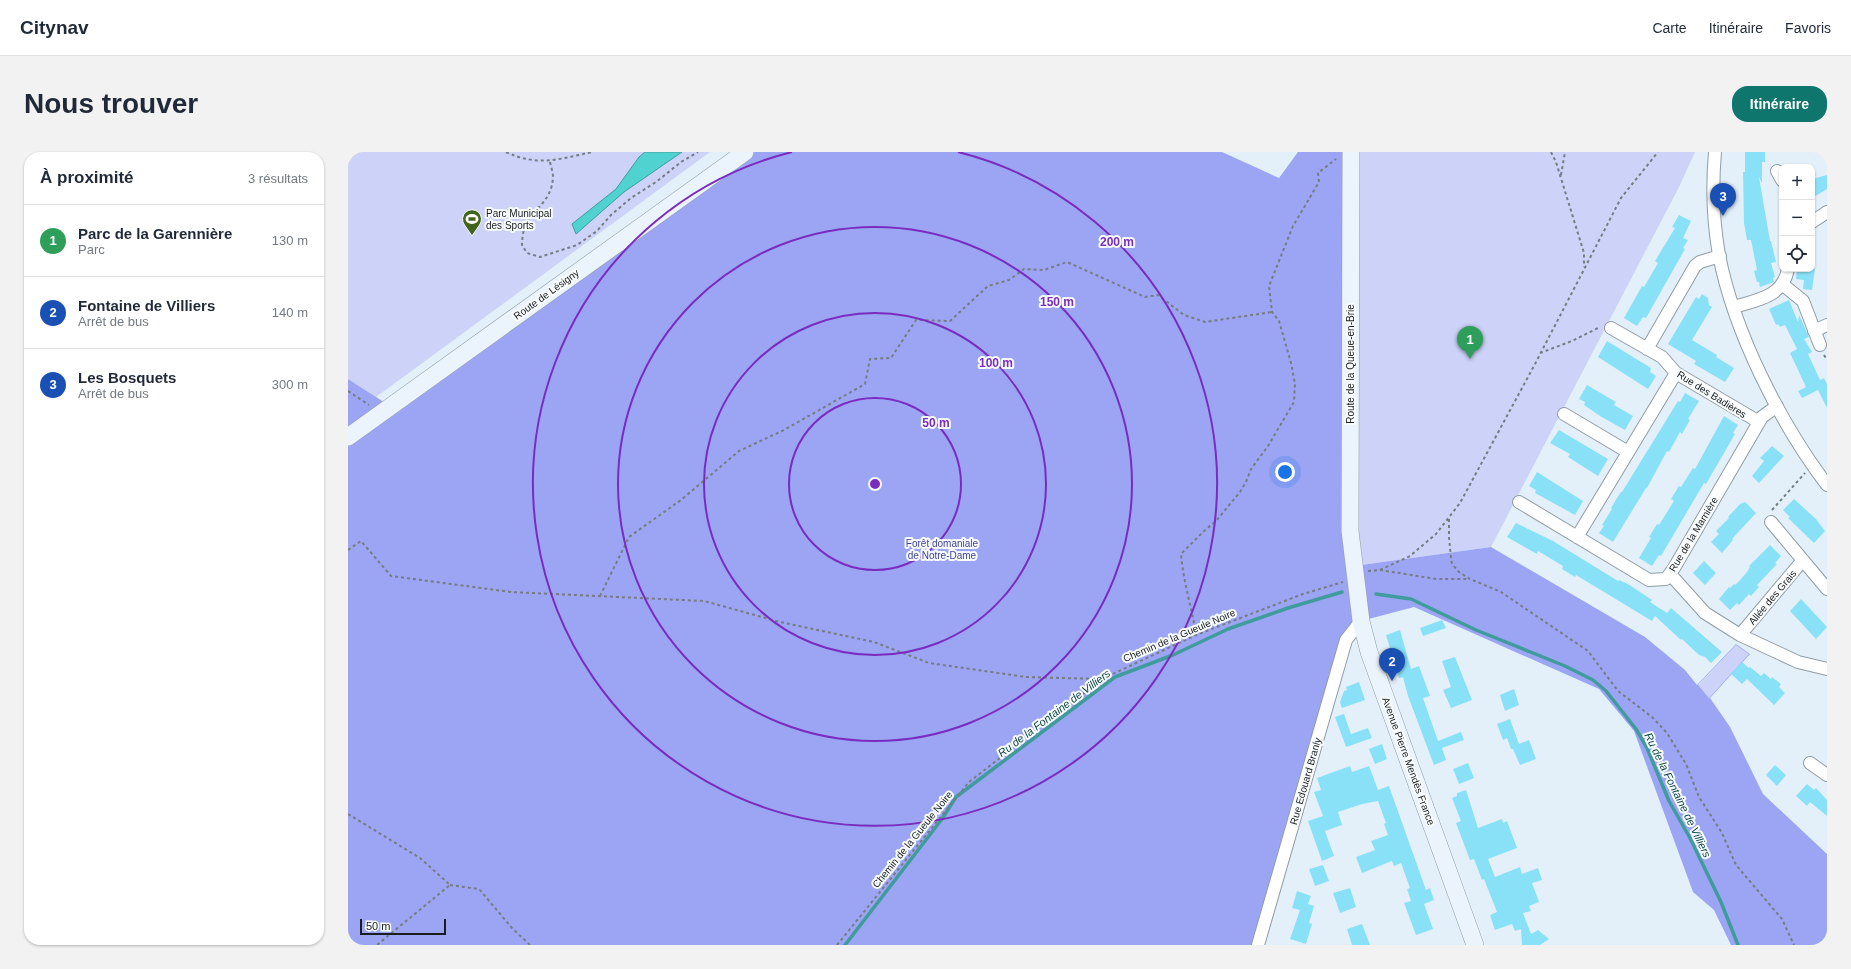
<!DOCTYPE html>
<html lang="fr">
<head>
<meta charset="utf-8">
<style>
	:root { --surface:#fff; --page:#f2f2f3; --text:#1f2937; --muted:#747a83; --line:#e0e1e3; --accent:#0f766e }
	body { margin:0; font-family:Arial,sans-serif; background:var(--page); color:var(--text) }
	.controls { position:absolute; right:12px; top:12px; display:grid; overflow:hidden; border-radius:8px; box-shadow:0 1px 3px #0004 }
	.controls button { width:36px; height:36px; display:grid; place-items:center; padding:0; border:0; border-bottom:1px solid var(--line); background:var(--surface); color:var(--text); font:20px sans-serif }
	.scale { position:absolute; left:12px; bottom:10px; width:86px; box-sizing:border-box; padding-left:4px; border:2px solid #191e21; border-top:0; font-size:11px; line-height:14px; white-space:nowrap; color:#191e21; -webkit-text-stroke:3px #f9fcfd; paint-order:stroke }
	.you { position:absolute; left:937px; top:320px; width:14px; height:14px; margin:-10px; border:3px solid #fff; border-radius:50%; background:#1a73e8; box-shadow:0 0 0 6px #1a73e833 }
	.badge { display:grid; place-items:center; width:26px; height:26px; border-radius:50%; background:var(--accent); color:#fff; font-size:13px; font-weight:700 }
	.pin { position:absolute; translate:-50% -33px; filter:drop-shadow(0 1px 2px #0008) }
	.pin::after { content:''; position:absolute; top:21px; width:14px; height:12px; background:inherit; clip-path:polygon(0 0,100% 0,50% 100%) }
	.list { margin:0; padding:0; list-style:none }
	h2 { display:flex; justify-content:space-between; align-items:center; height:52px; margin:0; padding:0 16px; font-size:17px }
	h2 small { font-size:13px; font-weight:400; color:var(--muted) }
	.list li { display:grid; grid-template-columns:26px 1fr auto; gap:12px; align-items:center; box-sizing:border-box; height:72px; padding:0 16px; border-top:1px solid var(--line) }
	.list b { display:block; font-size:15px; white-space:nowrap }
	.list p { margin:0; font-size:13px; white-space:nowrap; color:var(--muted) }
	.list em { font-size:13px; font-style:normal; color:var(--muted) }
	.icon { flex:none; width:22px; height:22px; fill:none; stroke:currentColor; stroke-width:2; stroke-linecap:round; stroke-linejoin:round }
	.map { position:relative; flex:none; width:1479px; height:793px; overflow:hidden; border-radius:16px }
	header { display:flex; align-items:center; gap:24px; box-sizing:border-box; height:56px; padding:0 20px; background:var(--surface); border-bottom:1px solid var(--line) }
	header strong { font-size:19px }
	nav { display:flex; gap:22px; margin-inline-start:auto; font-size:14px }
	.intro { display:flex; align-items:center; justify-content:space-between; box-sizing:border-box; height:96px; padding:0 24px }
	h1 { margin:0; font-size:28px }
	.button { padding:10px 18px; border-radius:16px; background:var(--accent); color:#fff; font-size:14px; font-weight:700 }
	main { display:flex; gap:24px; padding:0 24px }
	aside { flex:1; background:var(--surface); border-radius:16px; box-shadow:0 1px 3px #0004 }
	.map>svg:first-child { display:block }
</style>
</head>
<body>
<header>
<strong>Citynav</strong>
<nav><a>Carte</a><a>Itinéraire</a><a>Favoris</a></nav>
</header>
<div class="intro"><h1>Nous trouver</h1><a class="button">Itinéraire</a></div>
<main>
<aside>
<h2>À proximité<small>3 résultats</small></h2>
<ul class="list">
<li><span class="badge" style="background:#2e9e5b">1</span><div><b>Parc de la Garennière</b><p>Parc</p></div><em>130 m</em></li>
<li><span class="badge" style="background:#1a4fb4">2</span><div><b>Fontaine de Villiers</b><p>Arrêt de bus</p></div><em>140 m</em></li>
<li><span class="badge" style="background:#1a4fb4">3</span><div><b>Les Bosquets</b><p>Arrêt de bus</p></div><em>300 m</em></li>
</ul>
</aside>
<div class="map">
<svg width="1479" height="793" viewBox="0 0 1479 793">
	<rect width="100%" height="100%" fill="#e3f0f9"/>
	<path fill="#ccd2f8" d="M0 0H362L28 245 0 227Z
		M1003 0H1347L1331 35 1143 395 1006 414Z
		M1388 493 1401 502 1361 546 1350 534Z"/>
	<path fill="#9ba5f3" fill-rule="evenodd" d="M398 0H874L931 26 950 0H1003L1006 414 1143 395 1297 485 1337 518 1349 533 1388 492 1402 502 1362 546 1382 575 1415 642 1479 702V793H1383L1366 758 1345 740 1286 579 1251 537 1066 455 1013 469 996 486 906 793H0V227L42 254ZM1388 493 1401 502 1361 546 1350 533Z"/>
	<path fill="#50d2d1" stroke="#409c9c" d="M297 0H334L276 40 228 82 224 72 268 37 291 5Z"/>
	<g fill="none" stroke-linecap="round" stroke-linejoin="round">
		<path stroke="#409c9c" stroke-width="3.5" d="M1028 442 1063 447 1128 478 1217 514 1245 528 1258 539 1288 577 1299 596 1321 649 1342 686 1373 750 1390 793
			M497 793 594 667 608 645 767 525 825 503 880 477 940 456 994 440"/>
	</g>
	<path fill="#89e1f7" d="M1397 0H1417V10H1414V31L1411 25 1422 89H1423L1428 110 1423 111 1427 125 1425 126 1426 130 1412 135 1411 130H1409L1406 119 1409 118 1403 88H1399L1396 71 1395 20H1397Z
		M1479 23V37L1464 46V27Z
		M1331 63 1343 69 1335 86 1340 88 1335 96 1337 97 1298 166 1295 165 1289 174 1276 166 1294 134 1296 135 1310 111 1307 109 1327 76 1324 75Z
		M1449 117H1467L1464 138 1455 137 1456 128 1448 127Z
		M1354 142 1360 146 1361 153 1364 155 1344 188 1369 203 1368 205 1386 216 1377 230 1346 212 1348 209 1320 192 1348 145 1351 147Z
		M1441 148 1450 170 1451 163 1461 185 1456 187 1464 200 1460 202 1472 228 1476 226 1479 232V256L1470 238 1454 246 1450 239 1458 235 1442 201 1449 197 1437 173 1432 175 1430 172 1428 173 1421 157Z
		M1259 189 1303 216 1302 220 1308 224 1300 237 1250 205Z
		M1239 233 1268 250 1266 253 1285 264 1277 278 1252 264 1236 253 1237 250 1231 247Z
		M1337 241 1351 249 1340 267 1342 268 1334 282 1332 280 1321 300 1319 299 1299 336H1298L1265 390 1251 381 1256 374 1254 373 1264 357 1263 356 1269 346 1273 340H1274L1330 249 1332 250Z
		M1376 264 1390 273 1385 281 1387 282 1358 332 1356 331 1313 404 1311 403 1304 414 1291 406 1303 386 1301 385 1309 372 1311 373 1326 349 1323 347 1331 334 1333 335 1345 316 1347 317Z
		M1211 278 1260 307 1250 324 1220 305 1222 302 1202 291Z
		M1424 294 1436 304 1411 331 1404 324 1416 309 1412 306Z
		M1189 320 1235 349 1227 363 1187 341 1188 338 1181 334Z
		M1446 347 1468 367 1477 379 1466 391 1440 366 1442 365 1435 358Z
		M1397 350 1408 361 1384 387 1385 388 1374 401 1363 390 1371 382 1368 379 1381 366 1380 365 1392 352Z
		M1168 371 1205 389 1270 429 1271 428 1280 432 1304 448 1302 450 1319 461 1323 456 1374 500 1363 511 1357 505 1351 503 1334 487 1333 488 1307 464 1304 469 1228 423 1227 425 1214 417 1215 414 1190 399 1189 402 1159 385Z
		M1422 393 1433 404 1427 411 1429 412 1409 433 1411 435 1403 444 1401 442 1391 453 1389 451 1382 458 1371 447 1381 435 1382 436 1386 432 1387 433 1393 427 1399 420 1402 415 1401 414Z
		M1356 409 1368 421 1357 433 1345 421Z
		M1453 447 1479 475 1468 487 1442 459Z
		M1094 468 1098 476 1075 484 1072 476Z
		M1052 478 1063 517 1071 514 1082 544 1075 546 1090 589 1113 580 1116 588 1094 596 1098 608 1086 613 1060 544 1055 525 1051 526 1038 483Z
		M1107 505 1124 548 1103 556 1095 538 1103 535 1094 509Z
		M1394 510 1401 516 1402 515 1413 524 1416 521 1423 527 1424 525 1433 532 1431 535 1437 541 1426 553 1399 527 1394 532 1383 522Z
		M1011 530 1017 548 994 556 992 550 996 539 999 538 998 535Z
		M1166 537 1171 553 1157 559 1152 543Z
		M996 562 1003 582 1020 576 1024 586 998 595 987 565Z
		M1162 567 1171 592 1181 588 1188 607 1172 613 1165 597H1163L1159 586 1155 588 1149 572Z
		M1034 592 1039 607 1027 612 1021 597Z
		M1120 611 1126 626 1111 632 1105 617Z
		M1427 613 1438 623 1429 634 1418 623Z
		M1002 614 1004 620 1021 614 1030 638 1041 634 1078 738 1082 736 1086 748 1076 752 1085 777 1068 783 1056 751 1063 749 1059 737 1062 736 1053 711 1046 714 1044 709 1014 721 1008 705 1027 698 1023 689 1040 683 1036 672 1038 671 1030 649 1014 652 990 660 994 673 977 679 986 704 974 709 960 669 975 664 966 640 973 638 969 626Z
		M1459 632 1466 638 1468 636 1479 648V664L1462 650 1459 654 1448 644Z
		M1118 638 1130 676 1154 667 1155 671 1159 669 1169 696 1140 707 1147 725 1172 715 1174 722 1190 716 1194 728 1184 731 1191 750 1181 754 1183 759 1175 761 1183 782 1190 778 1201 787 1192 793H1174L1173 777 1167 779 1164 772 1147 778 1142 763 1149 760 1136 727 1134 728 1126 707 1122 708 1108 671 1113 669 1104 646 1109 644V641Z
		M975 713 981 729 967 734 961 717Z
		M1002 736 1008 755 992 761 985 741Z
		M949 739 963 744 960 752 966 754 961 771 964 772 958 792 942 787 952 758 944 756Z
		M1014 772 1022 793H1004L999 777Z"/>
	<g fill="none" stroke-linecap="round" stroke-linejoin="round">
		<g stroke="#909da5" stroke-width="14">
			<path id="street" d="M1367 0C1364 34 1365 69 1371 103 1386 180 1432 271 1479 333
				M1429 19 1434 28
				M1464 70 1479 60
				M1434 132 1455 149 1472 193
				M1386 155C1409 148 1435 145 1440 117
				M1263 176 1314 205 1328 221 1411 270
				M1466 179 1479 173
				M1299 197 1347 114 1352 110 1372 104
				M1216 262 1280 300
				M1171 350 1301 428 1318 427 1326 416 1414 265 1429 254
				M1423 370 1479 437
				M1229 385 1328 221
				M1322 422 1357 461 1392 483 1450 510 1479 517
				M1392 483 1455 408
				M1462 611 1479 623
				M910 793 998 488 1013 469"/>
		</g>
		<g stroke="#909da5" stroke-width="18">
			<path id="secondary" d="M1003 0 1002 379 1013 469 1021 500 1127 793
				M0 285 397 0"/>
		</g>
		<path stroke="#757d83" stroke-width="2" stroke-dasharray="3 3" stroke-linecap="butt" d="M158 0C190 15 212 7 244 0
			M1203 0 1208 10 1236 101V115
			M202 10C203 15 205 20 205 25 204 50 185 56 177 74 175 80 174 87 174 93L179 101 192 105 229 93 249 79 263 63 283 46 308 30 333 10 350 0
			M1213 23 1217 0
			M1192 201 1224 189 1252 175
			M1476 203 1479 208
			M0 239 21 253
			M1424 358 1457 321
			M1101 367V385L1103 406 1104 412 1111 420 1122 427 1153 440 1240 499 1270 539 1304 565 1319 581 1338 612 1351 645 1374 681 1388 713 1434 767 1446 793
			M0 398 13 389 43 424 163 440 356 449 432 470 526 490 581 511 678 525 752 527
			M1032 418 1062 404 1088 382 1112 351 1187 212 1273 46 1310 0
			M1020 419 1032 418 1088 427H1121
			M252 444 281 385 333 348 391 299 436 278 517 232 522 207 543 206 568 168 602 169 640 134 661 128 676 117 696 118 719 110 797 145 810 143 836 163 857 170 924 160
			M848 483C844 456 835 429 833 402L855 380 868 369 892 340 898 330 903 317 920 294 946 250 947 232 943 211 931 169 924 160 921 134 945 74 971 30 970 21 988 7
			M0 662 72 706 102 733 29 793
			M102 733 131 737 164 776 182 793
			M489 793 621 630 754 527 848 483 955 442 995 430"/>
		<use href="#street" stroke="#fff" stroke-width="12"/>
		<use href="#secondary" stroke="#ebf3fd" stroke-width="17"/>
	</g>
	<g fill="none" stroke="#7b2cbf" stroke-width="2">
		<circle cx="527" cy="332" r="86"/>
		<circle cx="527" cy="332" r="171"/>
		<circle cx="527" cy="332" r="257"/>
		<path d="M610 0A342 342 0 1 1 444 0"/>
	</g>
	<defs>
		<g id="stadium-pin" transform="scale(1)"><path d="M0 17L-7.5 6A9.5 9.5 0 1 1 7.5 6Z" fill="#42651d" stroke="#f9fcfd"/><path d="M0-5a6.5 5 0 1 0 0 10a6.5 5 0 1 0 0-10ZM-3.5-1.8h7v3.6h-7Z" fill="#fff"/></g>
	</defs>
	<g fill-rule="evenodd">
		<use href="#stadium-pin" x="124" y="67"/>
	</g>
	<g text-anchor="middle" stroke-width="4" stroke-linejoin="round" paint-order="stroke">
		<g font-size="10" fill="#191e21" stroke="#f9fcfd" text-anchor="start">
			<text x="138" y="65">Parc Municipal<tspan x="138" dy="12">des Sports</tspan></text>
		</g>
		<g font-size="10" fill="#191e21" stroke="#f9fcfd">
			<text transform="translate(198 142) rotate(-36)" y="4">Route de Lésigny</text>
			<text transform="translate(1002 212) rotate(-90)" y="4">Route de la Queue-en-Brie</text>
			<text transform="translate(1364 242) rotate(32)" y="4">Rue des Badières</text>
			<text transform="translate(1345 382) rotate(-59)" y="4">Rue de la Marnière</text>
			<text transform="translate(1424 445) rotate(-50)" y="4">Allée des Grais</text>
			<text transform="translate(831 483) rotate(-23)" y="4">Chemin de la Gueule Noire</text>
			<text transform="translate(1061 609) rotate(70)" y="4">Avenue Pierre Mendès France</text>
			<text transform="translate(957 629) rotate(-74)" y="4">Rue Edouard Branly</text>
			<text transform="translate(564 687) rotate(-51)" y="4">Chemin de la Gueule Noire</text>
		</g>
		<g font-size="10" fill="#41439c" stroke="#f9fcfd">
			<text x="594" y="395">Forêt domaniale<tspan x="594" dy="12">de Notre-Dame</tspan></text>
		</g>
		<g font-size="11" font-style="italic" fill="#0d4747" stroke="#f9fcfd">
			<text transform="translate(706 561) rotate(-37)" y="4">Ru de la Fontaine de Villiers</text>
			<text transform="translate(1330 643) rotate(64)" y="4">Ru de la Fontaine de Villiers</text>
		</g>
	</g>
	<circle cx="527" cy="332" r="6" fill="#7b2cbf" stroke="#f9fcfd" stroke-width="2"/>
	<g font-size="12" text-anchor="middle" font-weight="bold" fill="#7b2cbf" stroke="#f9fcfd" stroke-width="4" stroke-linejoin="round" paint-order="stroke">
		<text x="769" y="94">200 m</text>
		<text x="709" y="154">150 m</text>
		<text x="648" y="215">100 m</text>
		<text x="588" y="275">50 m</text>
	</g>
</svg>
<div class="controls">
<button>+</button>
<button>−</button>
<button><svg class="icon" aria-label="locate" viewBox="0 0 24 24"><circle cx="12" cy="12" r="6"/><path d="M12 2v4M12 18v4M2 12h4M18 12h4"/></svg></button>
</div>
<div class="scale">50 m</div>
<div class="you"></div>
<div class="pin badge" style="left:1122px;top:207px;background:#2e9e5b">1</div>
<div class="pin badge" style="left:1044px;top:529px;background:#1a4fb4">2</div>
<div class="pin badge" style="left:1375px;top:64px;background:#1a4fb4">3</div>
</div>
</main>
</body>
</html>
